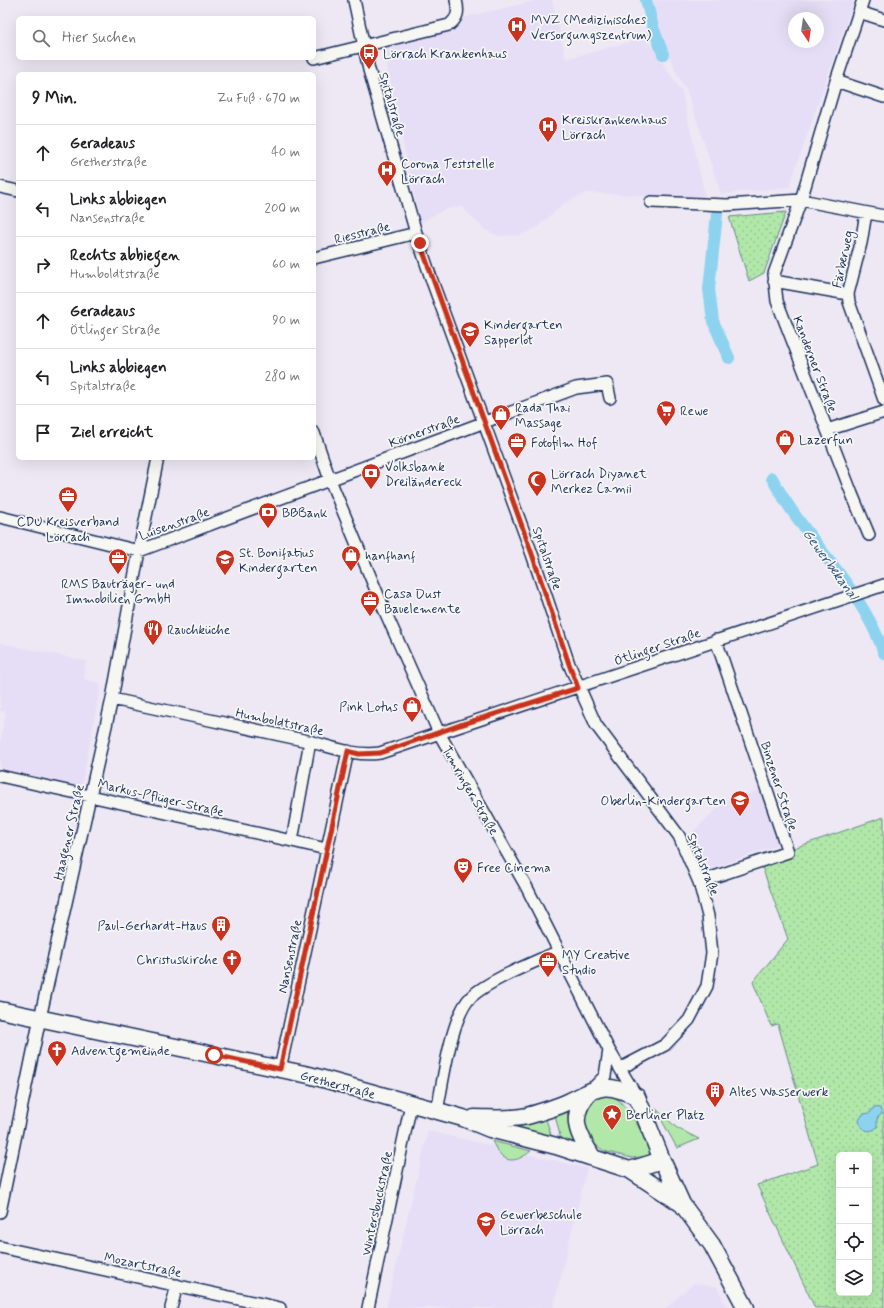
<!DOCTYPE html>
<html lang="de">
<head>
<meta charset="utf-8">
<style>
	:root { --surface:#fff; --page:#f6f6f6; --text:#202124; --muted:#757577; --line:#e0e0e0 }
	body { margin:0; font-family:Mynerve,sans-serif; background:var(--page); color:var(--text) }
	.controls { position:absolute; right:12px; bottom:12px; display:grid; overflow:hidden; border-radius:6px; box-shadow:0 4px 16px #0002 }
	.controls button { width:36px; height:36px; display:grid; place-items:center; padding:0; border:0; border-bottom:1px solid var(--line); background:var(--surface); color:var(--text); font:20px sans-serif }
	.compass { position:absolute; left:788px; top:12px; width:36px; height:36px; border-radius:50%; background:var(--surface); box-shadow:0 4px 16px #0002; rotate:167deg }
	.stop { position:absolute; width:12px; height:12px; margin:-9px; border:3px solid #c8321e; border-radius:50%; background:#fff }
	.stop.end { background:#c8321e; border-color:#fff; box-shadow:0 1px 4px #0008 }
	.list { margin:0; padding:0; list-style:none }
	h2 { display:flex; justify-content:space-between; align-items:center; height:52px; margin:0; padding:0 16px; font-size:17px }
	h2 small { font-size:13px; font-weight:400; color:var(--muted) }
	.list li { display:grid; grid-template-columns:26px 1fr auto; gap:12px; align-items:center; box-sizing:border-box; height:56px; padding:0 16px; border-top:1px solid var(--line) }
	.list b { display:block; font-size:15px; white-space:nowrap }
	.list p { margin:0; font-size:13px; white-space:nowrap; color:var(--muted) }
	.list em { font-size:13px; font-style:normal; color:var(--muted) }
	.icon { flex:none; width:22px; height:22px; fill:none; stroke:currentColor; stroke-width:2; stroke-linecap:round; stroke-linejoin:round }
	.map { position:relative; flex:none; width:884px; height:1308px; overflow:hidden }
	.search { position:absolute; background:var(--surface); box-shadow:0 4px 16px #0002; left:16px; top:16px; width:300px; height:44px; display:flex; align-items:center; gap:10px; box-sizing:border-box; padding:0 14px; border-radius:6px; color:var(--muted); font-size:15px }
	.panel { position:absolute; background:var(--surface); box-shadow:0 4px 16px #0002; left:16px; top:72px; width:300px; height:388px; border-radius:6px }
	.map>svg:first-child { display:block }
</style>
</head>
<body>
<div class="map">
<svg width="884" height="1308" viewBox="0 0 884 1308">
	<defs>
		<pattern id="park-dots" width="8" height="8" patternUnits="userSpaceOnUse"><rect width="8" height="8" fill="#b1e7a9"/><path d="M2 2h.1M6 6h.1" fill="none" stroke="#98c694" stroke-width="1.8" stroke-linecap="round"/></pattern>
	</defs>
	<rect width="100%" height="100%" fill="#ede8f4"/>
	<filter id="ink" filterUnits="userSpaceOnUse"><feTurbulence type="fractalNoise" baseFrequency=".025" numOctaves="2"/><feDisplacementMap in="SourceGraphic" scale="8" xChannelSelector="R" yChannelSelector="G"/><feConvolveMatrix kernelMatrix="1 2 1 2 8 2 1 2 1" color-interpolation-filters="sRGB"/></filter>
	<g filter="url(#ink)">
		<path fill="#e6def6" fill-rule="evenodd" d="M539 0H552L566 59 646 38 682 92 705 196 693 202 634 195 586 193 563 204 536 228 521 235 499 236 485 230 462 207 445 209 420 223 383 47 461 18Z
			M652 0H854L789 187 722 194 720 191 687 91 679 78 660 35ZM794 18H818V42H794Z
			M0 643 86 661 84 679 101 684 81 788 0 768V742L6 712 0 711Z
			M763 789 780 844 704 871 691 834 726 800Z
			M428 1131 587 1168 553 1308H386Z
			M694 1283 717 1287 727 1308H666Z"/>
		<path fill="#b1e7a9" stroke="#668b84" d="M604 1092C628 1100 639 1129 651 1150L648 1156 632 1158 604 1151 589 1140 582 1122 593 1095Z
			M655 1108 677 1128 699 1139 677 1148Z
			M567 1109 569 1128 574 1143 561 1140 555 1115Z
			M546 1119 552 1138 492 1123Z
			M492 1141 531 1151C512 1166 502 1162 492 1141Z"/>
		<path fill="url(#park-dots)" stroke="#668b84" fill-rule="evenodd" d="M786 212 764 273 749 281 729 217Z
			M884 817V1308H815L757 1185 818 1164 778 1024 771 1026 753 982 788 939 762 867 793 856 791 849ZM839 1155H869V1293H839Z"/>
		<path fill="#8dd3ef" stroke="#5f91b5" d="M874 1107 880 1108 882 1114 877 1118V1127C872 1132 866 1132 861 1127L859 1120 863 1114 870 1113Z"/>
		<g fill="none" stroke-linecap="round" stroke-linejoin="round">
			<path stroke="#8dd3ef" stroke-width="12" d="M646 0 653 27 663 54
				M717 214 709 289 713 321 729 358
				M772 478C804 539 861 586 884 653"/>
			<g stroke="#1b2f5e" stroke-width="14">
				<path id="street" d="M354 0 369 70 416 233 432 281 532 554 569 664 596 725 679 836 699 882 708 916 712 953 707 986 689 1020 665 1045 621 1068
					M863 0 836 81 801 200 774 274 777 301 852 494 869 535
					M859 12 884 20
					M314 58 449 25C458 18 459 12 456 0
					M836 81 884 97
					M0 187 18 191
					M651 202 727 205 801 200 884 216
					M866 213 861 243 848 294 849 302 884 400
					M314 258 416 233
					M774 281 848 294
					M827 430 884 412
					M314 433 330 480 383 607 439 733 526 886 609 1050 637 1097
					M0 517 139 551 576 388 607 384 610 398
					M112 699C176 713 239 726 303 740 328 745 353 757 380 753 548 697 715 640 884 585
					M310 741 292 841 326 849
					M0 776 292 841
					M699 882 788 852 716 640
					M280 1069 348 751
					M592 1089 605 1076 609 1050
					M437 1111C443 1083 451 1014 472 996 491 979 535 962 559 951
					M0 1212 40 1018 112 699 139 551 158 458
					M0 1247 280 1308
					M171 1308 177 1285
					M368 1308 411 1104"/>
			</g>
			<g stroke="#1b2f5e" stroke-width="19">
				<path id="secondary" d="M0 1010 309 1075 463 1118 490 1129 556 1146 630 1170 682 1204
					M590 1092C567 1116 578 1134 593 1158
					M474 1118C491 1118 510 1120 527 1116 541 1112 555 1108 568 1102 598 1088 603 1080 637 1097L662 1160 682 1204 712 1245 746 1308
					M630 1170 662 1160"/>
			</g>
			<use href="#street" stroke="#f6f6f2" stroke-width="11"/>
			<use href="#secondary" stroke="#f6f6f2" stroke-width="16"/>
		</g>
	</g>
	<g fill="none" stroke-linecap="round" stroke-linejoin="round" filter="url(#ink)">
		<path stroke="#c8321e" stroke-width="5" d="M214 1055 280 1069 348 751 359 754 380 753 460 725 578 688 569 664 532 554 420 243"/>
	</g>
	<defs>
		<g id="hospital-pin" transform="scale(1)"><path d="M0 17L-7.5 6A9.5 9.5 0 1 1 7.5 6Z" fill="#c8321e" stroke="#f6f6f2"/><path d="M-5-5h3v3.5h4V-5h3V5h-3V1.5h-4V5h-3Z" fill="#fff"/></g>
		<g id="bus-pin" transform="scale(1)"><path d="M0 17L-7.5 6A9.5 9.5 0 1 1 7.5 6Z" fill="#c8321e" stroke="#f6f6f2"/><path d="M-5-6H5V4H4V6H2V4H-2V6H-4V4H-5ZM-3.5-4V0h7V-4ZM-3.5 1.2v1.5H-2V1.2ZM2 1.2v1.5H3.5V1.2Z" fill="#fff"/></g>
		<g id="school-pin" transform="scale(1)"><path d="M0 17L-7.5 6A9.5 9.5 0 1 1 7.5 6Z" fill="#c8321e" stroke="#f6f6f2"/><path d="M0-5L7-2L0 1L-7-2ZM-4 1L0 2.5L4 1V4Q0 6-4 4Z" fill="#fff"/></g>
		<g id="supermarket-pin" transform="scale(1)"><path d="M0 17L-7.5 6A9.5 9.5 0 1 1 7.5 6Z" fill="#c8321e" stroke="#f6f6f2"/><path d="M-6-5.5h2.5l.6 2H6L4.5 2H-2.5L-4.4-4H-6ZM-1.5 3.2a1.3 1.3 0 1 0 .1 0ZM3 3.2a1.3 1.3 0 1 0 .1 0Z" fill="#fff"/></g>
		<g id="shop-pin" transform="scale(1)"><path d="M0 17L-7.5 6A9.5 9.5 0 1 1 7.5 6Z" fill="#c8321e" stroke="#f6f6f2"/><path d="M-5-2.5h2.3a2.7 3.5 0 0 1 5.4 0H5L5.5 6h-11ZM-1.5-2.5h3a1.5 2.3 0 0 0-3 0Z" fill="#fff"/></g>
		<g id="office-pin" transform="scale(1)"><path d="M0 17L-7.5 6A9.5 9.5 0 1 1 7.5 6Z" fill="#c8321e" stroke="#f6f6f2"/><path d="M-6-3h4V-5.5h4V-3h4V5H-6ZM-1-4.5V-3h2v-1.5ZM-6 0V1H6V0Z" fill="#fff"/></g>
		<g id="bank-pin" transform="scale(1)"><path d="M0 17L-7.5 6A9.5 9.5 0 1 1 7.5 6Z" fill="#c8321e" stroke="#f6f6f2"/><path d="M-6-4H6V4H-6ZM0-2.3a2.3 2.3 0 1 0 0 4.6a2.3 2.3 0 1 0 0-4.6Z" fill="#fff"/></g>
		<g id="mosque-pin" transform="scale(1)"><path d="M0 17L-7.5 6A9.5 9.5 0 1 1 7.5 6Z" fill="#c8321e" stroke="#f6f6f2"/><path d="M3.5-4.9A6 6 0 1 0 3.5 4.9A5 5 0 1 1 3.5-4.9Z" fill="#fff"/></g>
		<g id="restaurant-pin" transform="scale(1)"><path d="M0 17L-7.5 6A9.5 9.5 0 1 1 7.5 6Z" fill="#c8321e" stroke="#f6f6f2"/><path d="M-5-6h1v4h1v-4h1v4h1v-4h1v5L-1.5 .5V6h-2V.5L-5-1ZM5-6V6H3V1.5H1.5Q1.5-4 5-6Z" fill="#fff"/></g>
		<g id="theatre-pin" transform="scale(1)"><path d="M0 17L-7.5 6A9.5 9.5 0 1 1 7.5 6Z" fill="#c8321e" stroke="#f6f6f2"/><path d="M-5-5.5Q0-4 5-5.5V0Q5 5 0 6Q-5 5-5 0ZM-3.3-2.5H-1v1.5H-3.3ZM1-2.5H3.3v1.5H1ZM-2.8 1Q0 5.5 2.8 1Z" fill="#fff"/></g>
		<g id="building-pin" transform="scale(1)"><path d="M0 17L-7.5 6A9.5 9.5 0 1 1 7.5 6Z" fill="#c8321e" stroke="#f6f6f2"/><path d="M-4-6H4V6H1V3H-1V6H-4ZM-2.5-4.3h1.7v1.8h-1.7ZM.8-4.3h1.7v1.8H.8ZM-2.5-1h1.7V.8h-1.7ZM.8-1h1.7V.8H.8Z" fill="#fff"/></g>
		<g id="church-pin" transform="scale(1)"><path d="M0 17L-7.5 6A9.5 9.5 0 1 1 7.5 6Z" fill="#c8321e" stroke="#f6f6f2"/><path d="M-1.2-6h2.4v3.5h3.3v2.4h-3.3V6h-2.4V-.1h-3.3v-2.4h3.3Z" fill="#fff"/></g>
		<g id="sight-pin" transform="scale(1)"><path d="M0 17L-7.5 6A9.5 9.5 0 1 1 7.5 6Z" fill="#c8321e" stroke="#f6f6f2"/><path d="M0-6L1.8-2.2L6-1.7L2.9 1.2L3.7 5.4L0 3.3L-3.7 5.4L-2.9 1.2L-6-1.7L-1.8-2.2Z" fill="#fff"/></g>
		<g id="university-pin" transform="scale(1)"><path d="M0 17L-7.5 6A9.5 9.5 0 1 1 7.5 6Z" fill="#c8321e" stroke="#f6f6f2"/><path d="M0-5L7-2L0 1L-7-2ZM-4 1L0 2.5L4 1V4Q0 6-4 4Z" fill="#fff"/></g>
	</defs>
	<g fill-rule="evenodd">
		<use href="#hospital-pin" x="517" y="26"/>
		<use href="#bus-pin" x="369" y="53"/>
		<use href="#hospital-pin" x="548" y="126"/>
		<use href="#hospital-pin" x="387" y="170"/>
		<use href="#school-pin" x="470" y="331"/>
		<use href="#supermarket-pin" x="666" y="410"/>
		<use href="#shop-pin" x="501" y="414"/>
		<use href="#shop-pin" x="785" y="439"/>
		<use href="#office-pin" x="517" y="442"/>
		<use href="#bank-pin" x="371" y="473"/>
		<use href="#mosque-pin" x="537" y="480"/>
		<use href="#office-pin" x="68" y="496"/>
		<use href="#bank-pin" x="268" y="512"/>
		<use href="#shop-pin" x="351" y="555"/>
		<use href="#office-pin" x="118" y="558"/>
		<use href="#school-pin" x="225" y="559"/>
		<use href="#office-pin" x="370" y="600"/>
		<use href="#restaurant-pin" x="153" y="629"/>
		<use href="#shop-pin" x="412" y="706"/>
		<use href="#school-pin" x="740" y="800"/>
		<use href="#theatre-pin" x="463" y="867"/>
		<use href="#building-pin" x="221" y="925"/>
		<use href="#church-pin" x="232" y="959"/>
		<use href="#office-pin" x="548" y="961"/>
		<use href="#church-pin" x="57" y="1050"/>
		<use href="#building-pin" x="715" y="1091"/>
		<use href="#sight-pin" x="612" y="1114"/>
		<use href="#university-pin" x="486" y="1221"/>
	</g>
	<g text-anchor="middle" stroke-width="3.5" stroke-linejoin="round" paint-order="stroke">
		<g font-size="13" fill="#1b2f5e" stroke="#f6f6f2" text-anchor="start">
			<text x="531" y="24">MVZ (Medizinisches<tspan x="531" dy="15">Versorgungszentrum)</tspan></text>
			<text x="383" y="58">Lörrach Krankenhaus</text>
			<text x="562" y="124">Kreiskrankenhaus<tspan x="562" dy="15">Lörrach</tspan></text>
			<text x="401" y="168">Corona Teststelle<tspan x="401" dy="15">Lörrach</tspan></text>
			<text x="484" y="329">Kindergarten<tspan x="484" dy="15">Sapperlot</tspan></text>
			<text x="515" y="412">Rada Thai<tspan x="515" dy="15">Massage</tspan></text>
			<text x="680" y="415">Rewe</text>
			<text x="799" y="444">Lazerfun</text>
			<text x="531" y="447">Fotofilm Hof</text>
			<text x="385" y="471">Volksbank<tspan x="385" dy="15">Dreiländereck</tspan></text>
			<text x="551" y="478">Lörrach Diyanet<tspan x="551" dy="15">Merkez Camii</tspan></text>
			<text x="282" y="517">BBBank</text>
			<text x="68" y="526" text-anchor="middle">CDU Kreisverband<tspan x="68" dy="15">Lörrach</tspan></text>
			<text x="239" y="557">St. Bonifatius<tspan x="239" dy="15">Kindergarten</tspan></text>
			<text x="365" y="560">hanfhanf</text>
			<text x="118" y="588" text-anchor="middle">RMS Bauträger- und<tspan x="118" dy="15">Immobilien GmbH</tspan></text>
			<text x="384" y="598">Casa Dust<tspan x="384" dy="15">Bauelemente</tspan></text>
			<text x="167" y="634">Rauchküche</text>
			<text x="398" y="711" text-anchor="end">Pink Lotus</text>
			<text x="726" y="805" text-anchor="end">Oberlin-Kindergarten</text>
			<text x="477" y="872">Free Cinema</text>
			<text x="207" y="930" text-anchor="end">Paul-Gerhardt-Haus</text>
			<text x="562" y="959">MY Creative<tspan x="562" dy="15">Studio</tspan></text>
			<text x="218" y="964" text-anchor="end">Christuskirche</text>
			<text x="71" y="1055">Adventgemeinde</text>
			<text x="729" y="1096">Altes Wasserwerk</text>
			<text x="626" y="1119">Berliner Platz</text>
			<text x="500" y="1219">Gewerbeschule<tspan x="500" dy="15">Lörrach</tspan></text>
		</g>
		<g font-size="13" fill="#1b2f5e" stroke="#f6f6f2">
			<text transform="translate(393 104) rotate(74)" y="5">Spitalstraße</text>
			<text transform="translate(362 232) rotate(-14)" y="5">Riesstraße</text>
			<text transform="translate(842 259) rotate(-78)" y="5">Färberweg</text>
			<text transform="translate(816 364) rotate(69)" y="5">Kanderner Straße</text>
			<text transform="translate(424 430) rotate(-20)" y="5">Körnerstraße</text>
			<text transform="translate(174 523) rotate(-20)" y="5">Luisenstraße</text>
			<text transform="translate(548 558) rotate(71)" y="5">Spitalstraße</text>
			<text transform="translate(657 646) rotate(-19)" y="5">Ötlinger Straße</text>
			<text transform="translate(280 721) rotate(12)" y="5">Humboldtstraße</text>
			<text transform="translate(780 786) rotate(72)" y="5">Binzener Straße</text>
			<text transform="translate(471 790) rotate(60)" y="5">Tumringer Straße</text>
			<text transform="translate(161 797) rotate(13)" y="5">Markus-Pflüger-Straße</text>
			<text transform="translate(68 832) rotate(-77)" y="5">Haagener Straße</text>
			<text transform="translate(704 864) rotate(68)" y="5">Spitalstraße</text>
			<text transform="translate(289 956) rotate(-78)" y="5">Nansenstraße</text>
			<text transform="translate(338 1084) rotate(15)" y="5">Gretherstraße</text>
			<text transform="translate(376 1203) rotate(-78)" y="5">Wintersbuckstraße</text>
			<text transform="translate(143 1264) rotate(12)" y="5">Mozartstraße</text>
		</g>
		<g font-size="14" font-style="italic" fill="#385882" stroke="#f6f6f2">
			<text transform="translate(831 564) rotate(54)" y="5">Gewerbekanal</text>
		</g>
	</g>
</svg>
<div class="controls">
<button>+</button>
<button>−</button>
<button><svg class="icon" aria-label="locate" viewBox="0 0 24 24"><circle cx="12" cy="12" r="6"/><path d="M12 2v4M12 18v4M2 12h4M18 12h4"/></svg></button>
<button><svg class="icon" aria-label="layers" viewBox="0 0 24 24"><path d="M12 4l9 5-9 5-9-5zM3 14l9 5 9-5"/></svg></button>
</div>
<svg class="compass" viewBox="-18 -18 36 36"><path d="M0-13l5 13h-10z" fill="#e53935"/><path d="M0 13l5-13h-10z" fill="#757577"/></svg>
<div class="stop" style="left:214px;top:1055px"></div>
<div class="stop end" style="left:420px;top:243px"></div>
<div class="search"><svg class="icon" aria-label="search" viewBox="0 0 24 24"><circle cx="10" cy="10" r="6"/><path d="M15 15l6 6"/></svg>Hier suchen</div>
<section class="panel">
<h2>9 Min.<small>Zu Fuß · 670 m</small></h2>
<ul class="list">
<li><svg class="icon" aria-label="ahead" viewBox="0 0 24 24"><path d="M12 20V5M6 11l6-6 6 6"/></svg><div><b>Geradeaus</b><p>Gretherstraße</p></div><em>40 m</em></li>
<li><svg class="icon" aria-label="left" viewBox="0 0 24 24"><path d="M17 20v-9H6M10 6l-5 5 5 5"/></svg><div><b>Links abbiegen</b><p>Nansenstraße</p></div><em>200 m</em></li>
<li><svg class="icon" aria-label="right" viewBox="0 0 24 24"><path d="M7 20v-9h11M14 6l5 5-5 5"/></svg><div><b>Rechts abbiegen</b><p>Humboldtstraße</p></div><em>60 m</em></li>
<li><svg class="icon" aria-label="ahead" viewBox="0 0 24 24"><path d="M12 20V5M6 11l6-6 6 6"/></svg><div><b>Geradeaus</b><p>Ötlinger Straße</p></div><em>90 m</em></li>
<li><svg class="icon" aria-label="left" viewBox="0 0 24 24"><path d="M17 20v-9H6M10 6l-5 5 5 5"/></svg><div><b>Links abbiegen</b><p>Spitalstraße</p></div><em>280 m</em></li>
<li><svg class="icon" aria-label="arrive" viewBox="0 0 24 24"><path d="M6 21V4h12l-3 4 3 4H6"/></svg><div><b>Ziel erreicht</b></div></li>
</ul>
</section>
</div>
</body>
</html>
